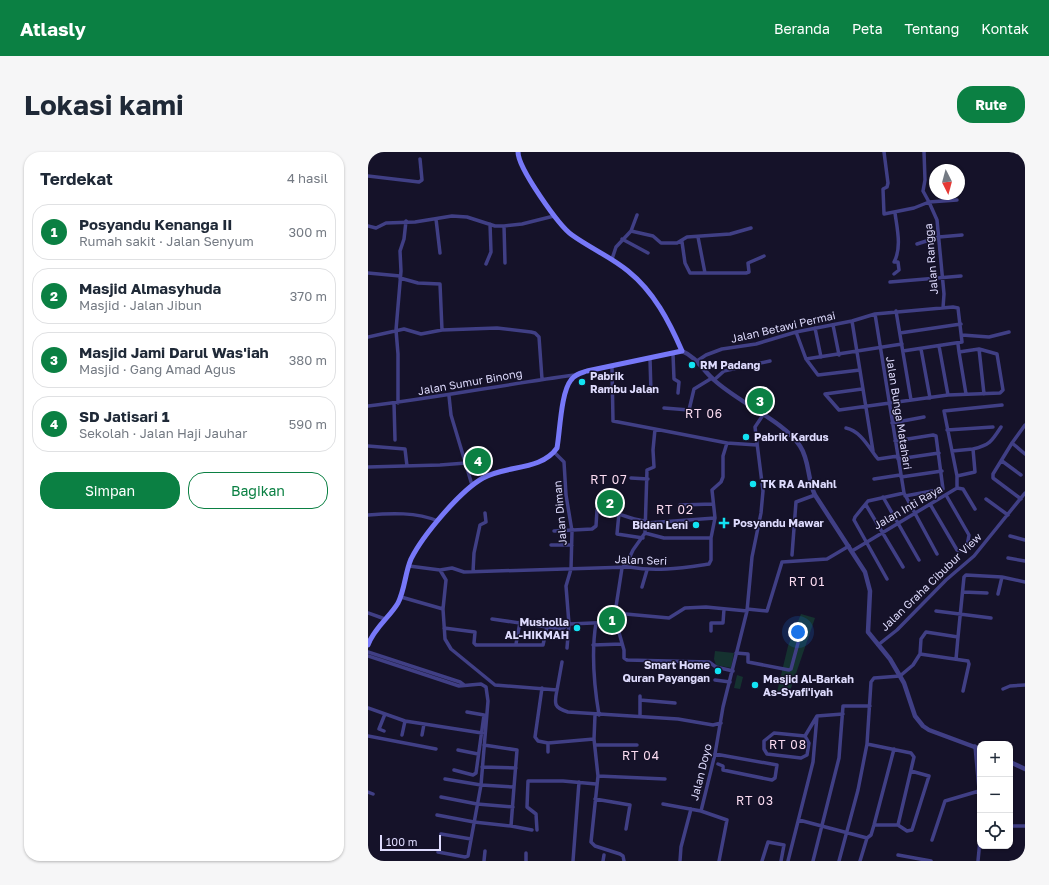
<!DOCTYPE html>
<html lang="id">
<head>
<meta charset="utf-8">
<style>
	:root { --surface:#fff; --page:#f6f6f7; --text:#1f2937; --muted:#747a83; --line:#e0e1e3; --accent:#0b8043 }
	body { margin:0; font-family:"Golos Text",sans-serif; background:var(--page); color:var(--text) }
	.controls { position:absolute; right:12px; bottom:12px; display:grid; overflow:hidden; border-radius:8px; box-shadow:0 1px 3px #0004 }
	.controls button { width:36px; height:36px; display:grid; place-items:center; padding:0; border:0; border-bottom:1px solid var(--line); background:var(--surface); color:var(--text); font:20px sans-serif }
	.compass { position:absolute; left:561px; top:12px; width:36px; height:36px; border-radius:50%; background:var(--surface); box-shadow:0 1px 3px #0004; rotate:174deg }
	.scale { position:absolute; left:12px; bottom:10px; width:61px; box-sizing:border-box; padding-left:4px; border:2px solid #dedbfd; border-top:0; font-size:11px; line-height:14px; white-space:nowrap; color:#dedbfd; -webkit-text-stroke:3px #151229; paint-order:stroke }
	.you { position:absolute; left:430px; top:480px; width:14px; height:14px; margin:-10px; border:3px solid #fff; border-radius:50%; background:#1a73e8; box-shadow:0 0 0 6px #1a73e833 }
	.badge { display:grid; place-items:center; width:26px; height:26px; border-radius:50%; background:var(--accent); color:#fff; font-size:13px; font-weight:700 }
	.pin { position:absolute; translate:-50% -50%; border:2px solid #fff; box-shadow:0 1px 4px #0006 }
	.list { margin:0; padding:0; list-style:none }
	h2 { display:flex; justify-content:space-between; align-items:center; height:52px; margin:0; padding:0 16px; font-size:17px }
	h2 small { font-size:13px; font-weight:400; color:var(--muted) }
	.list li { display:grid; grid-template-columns:26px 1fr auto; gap:12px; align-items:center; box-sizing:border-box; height:56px; margin:0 8px 8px; padding:0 8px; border:1px solid var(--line); border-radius:16px }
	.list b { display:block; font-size:15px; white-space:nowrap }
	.list p { margin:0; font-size:13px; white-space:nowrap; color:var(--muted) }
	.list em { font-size:13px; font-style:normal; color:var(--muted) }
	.actions { display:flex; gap:8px; padding:12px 16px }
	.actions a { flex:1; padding:9px 0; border:1px solid var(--accent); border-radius:16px; text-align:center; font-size:14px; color:var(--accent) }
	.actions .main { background:var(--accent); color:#fff }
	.icon { flex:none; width:22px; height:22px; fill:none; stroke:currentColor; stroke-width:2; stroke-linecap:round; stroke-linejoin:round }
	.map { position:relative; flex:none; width:657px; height:709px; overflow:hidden; border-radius:16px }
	header { display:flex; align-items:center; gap:24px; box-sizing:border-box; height:56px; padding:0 20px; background:var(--accent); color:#fff }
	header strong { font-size:19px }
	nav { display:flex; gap:22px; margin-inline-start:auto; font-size:14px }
	.intro { display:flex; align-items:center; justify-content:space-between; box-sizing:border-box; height:96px; padding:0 24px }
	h1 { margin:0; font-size:28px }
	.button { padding:10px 18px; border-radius:16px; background:var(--accent); color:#fff; font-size:14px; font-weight:700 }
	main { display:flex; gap:24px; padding:0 24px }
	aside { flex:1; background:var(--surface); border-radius:16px; box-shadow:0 1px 3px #0004 }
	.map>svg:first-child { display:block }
</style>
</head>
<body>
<header>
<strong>Atlasly</strong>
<nav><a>Beranda</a><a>Peta</a><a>Tentang</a><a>Kontak</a></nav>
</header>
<div class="intro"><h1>Lokasi kami</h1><a class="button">Rute</a></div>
<main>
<aside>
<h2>Terdekat<small>4 hasil</small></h2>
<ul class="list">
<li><span class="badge">1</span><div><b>Posyandu Kenanga II</b><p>Rumah sakit · Jalan Senyum</p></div><em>300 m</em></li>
<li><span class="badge">2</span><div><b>Masjid Almasyhuda</b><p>Masjid · Jalan Jibun</p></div><em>370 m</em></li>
<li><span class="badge">3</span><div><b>Masjid Jami Darul Was'iah</b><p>Masjid · Gang Amad Agus</p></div><em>380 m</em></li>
<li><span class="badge">4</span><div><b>SD Jatisari 1</b><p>Sekolah · Jalan Haji Jauhar</p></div><em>590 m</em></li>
</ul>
<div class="actions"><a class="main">Simpan</a><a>Bagikan</a></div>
</aside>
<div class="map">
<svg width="657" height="709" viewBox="0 0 657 709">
	<rect width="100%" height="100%" fill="#151229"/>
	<path fill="#153230" d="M433 462 447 466 421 542 409 540 420 494Z
		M347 499 366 501 363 516 348 513 346 507Z
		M369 523 375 525 372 537 366 536Z"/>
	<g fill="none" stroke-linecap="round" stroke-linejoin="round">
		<path stroke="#403f85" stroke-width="3.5" d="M516 0 520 31 519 35 515 37 516 62 546 56 561 50 569 68 576 142 575 156
			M556 0 557 28 555 39 561 50 589 48
			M0 24 51 30 54 28 52 7
			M68 67 72 101
			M0 74 8 76 18 71 47 70 84 64 99 65 127 74H136L154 72 186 64
			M136 74 137 111
			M263 79 269 63
			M254 87 280 101
			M314 90 317 111 322 121H337L330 85
			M549 92 571 85 594 83
			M244 107 248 95 263 79 285 84 293 91H309L319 85 362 82 383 76
			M118 112 123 100 122 72
			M0 121 32 124
			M337 121H378L381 120 380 111 396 104
			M526 122 531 118 530 110H526C534 96 529 76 527 61
			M32 126 50 131 72 132 74 178
			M522 130 593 124
			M528 159 543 248
			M507 162 536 341 569 402
			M484 169 505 299
			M465 173 471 203
			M447 176 453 205
			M428 180 438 207
			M532 181 593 172
			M594 183 621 185 641 180
			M0 185 36 177 53 182 74 178 129 176 163 180 167 181 171 185 174 227
			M553 197 562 246
			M611 197 616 242
			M591 200 598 242
			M305 202 306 227 311 230 310 241
			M282 207 283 241
			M329 209 338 203 354 197 388 192 428 180 484 169 507 162 585 155 590 156 594 190 535 199
			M492 218 450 223 438 207 534 192
			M346 228 356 219 402 209
			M494 237 457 242 471 258 580 243 571 194
			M580 243 632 241 635 238 629 202 611 197 591 200 590 192
			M81 244 83 263 104 333
			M26 251 27 288
			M30 251V202L28 178 33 119 32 99 36 87 38 69
			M0 254C69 246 138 232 207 223
			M296 256 321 258 326 237 344 226
			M394 262 402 244
			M524 271 556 265
			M478 276C493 279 501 296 510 307L530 304
			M287 277 359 291 389 293
			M579 278 625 275
			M527 289 565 283 568 284 575 337 537 344
			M644 291 657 302
			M0 294 37 297 39 314
			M605 297C622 293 624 289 633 275
			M584 299 605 297 607 320 589 324
			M186 300 196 310 198 343 204 379 203 417 198 434 201 472 199 496
			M530 307 571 301
			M634 309 653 323
			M0 315 72 313 98 311
			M533 325 574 319
			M263 326 280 327
			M506 327 532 323
			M589 336 595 337 607 357
			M515 345 551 408
			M618 347 640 363
			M653 347 625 326V322L644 291 657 273
			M562 352 589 398 595 399 599 394 601 383 578 343
			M312 353 345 352
			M498 353 535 415
			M230 355C245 359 265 369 279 369
			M251 361 249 382 275 386
			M0 363C23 361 48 360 70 369
			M279 371 347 366
			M186 379 224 377 228 374 229 358 234 347
			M277 381 296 386H343
			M642 384 657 388
			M183 393H204
			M484 399 589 336V324L576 259 634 253
			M424 403 428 350 447 343
			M640 406 657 409
			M41 414 72 418 78 428 75 457 77 487 83 497 127 533 189 538C186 552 186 556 200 560L310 567 345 573 353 571
			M72 418 84 416 96 420 261 415C289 420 313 416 341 412L343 408V386L347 366 344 338 353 330 355 325V304L359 291
			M105 420 106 401 112 373 118 370 117 361
			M519 427 486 368 487 365 500 349 536 341
			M274 435 279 418
			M595 440 619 441
			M630 442 634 425
			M33 445 75 457
			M379 457 399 459 414 410 459 407 481 394
			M568 459 623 466
			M0 461 17 467
			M247 461 301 466 317 456 338 455 379 459
			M124 467 179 475
			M248 470 256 498V506L259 508 341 510 348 515 365 519
			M228 471C223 501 226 533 231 563
			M76 476 107 480 106 491 108 493H175L179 475 194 477 201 472 248 470 247 461 254 416 259 411 265 398 277 381 279 318 286 315 285 298 287 277 245 269 244 215
			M343 479V471H355L356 457
			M148 492 152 470
			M225 493 254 492
			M510 493 529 478 578 428 606 404 657 341
			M0 500 92 530 96 533
			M368 501 380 502V510L421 518 423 517 430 491
			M552 502 600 509 601 512 595 539
			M0 504 91 534 113 532 118 535 120 549 113 633 100 704 97 705 70 700
			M588 507 590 485
			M347 528 362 530
			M174 536 167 585 170 589 180 591V600
			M635 537 642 534 657 533
			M189 538 194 510
			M272 544V565
			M272 548 307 551
			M0 556 37 569 114 581
			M227 563 226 587 230 624 223 690 227 694 252 702 255 704 256 709
			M16 579 11 577 17 562
			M406 581 437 584 441 591 439 603 433 606 399 602 396 597V589Z
			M34 583 37 569
			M54 583 56 572
			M0 584 68 597
			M437 584 449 564 475 562
			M180 591 226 587
			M499 592 543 601 546 605 530 673
			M227 593H269
			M607 594 612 648
			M90 598 110 602
			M347 602 409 613 407 626 404 628 355 618V614L350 612
			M114 615 148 616
			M86 618 105 623 108 621 116 563 99 560
			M230 624 297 627
			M77 627 113 633 146 635 149 598 116 593
			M0 640 5 642
			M73 645 109 652 145 655
			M227 647 262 653 258 677
			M295 652 333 659 347 602 355 555 379 459 384 405 393 361 395 339 387 275 395 263
			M333 659 359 668 351 709
			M69 663 106 670 143 674 146 635
			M431 668 499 686
			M506 673H530L539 679 544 678 561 624 543 619
			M143 674 164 678
			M642 674H657
			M169 678 168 662 159 655 160 629H195L228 632
			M73 682 103 687
			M564 688 577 649 611 639
			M530 703 563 709
			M116 709 117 699
			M158 709V701
			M205 709 211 630
			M235 709 236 703
			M312 709 313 695 323 657
			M394 709 400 690 416 693 413 709
			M420 709 445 610 449 564
			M445 709 471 606 475 554H502
			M471 709 490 638 499 592 503 530 506 526 532 524 545 513 552 502 553 487 558 480 590 485 596 425 598 423 634 425 657 430
			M492 709 499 686 503 683 506 673 526 597
			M610 709 612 688"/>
		<path stroke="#403f85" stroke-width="4.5" d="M314 199C328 205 334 217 345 227 369 250 416 269 432 294 442 309 439 327 447 343L497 420 502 439 500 480 522 507 536 531 547 564 555 574 561 578 612 597
			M642 610 657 617"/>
		<path stroke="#7778f8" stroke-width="5" d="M0 493C6 476 21 466 30 451 37 437 37 421 43 407 55 383 92 339 115 326 138 313 173 319 189 296 192 279 193 240 203 228 207 222 213 221 219 219L314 199C301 169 286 140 260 119 243 105 222 96 204 83 191 74 150 16 150 0"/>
	</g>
	<g fill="#12e3f3" stroke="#151229" stroke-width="1.5">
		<circle cx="324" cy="213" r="4"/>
		<circle cx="214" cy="230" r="4"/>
		<circle cx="378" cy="285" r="4"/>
		<circle cx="385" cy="332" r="4"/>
		<path d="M354 365h4v4h4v4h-4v4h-4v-4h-4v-4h4z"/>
		<circle cx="328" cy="373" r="4"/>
		<circle cx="209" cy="476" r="4"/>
		<circle cx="350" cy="519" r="4"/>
		<circle cx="387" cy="533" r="4"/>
	</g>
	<g text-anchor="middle" stroke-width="3" stroke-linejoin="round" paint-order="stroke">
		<g font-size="11" fill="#dedbfd" stroke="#151229">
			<text transform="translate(563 107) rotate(-95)" y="4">Jalan Rangga</text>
			<text transform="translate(415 175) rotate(-13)" y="4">Jalan Betawi Permai</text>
			<text transform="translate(102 230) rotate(-10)" y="4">Jalan Sumur Binong</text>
			<text transform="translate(531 261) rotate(81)" y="4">Jalan Bunga Matahari</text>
			<text transform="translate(540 355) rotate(-30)" y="4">Jalan Inti Raya</text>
			<text transform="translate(192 361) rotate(-95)" y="4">Jalan Diman</text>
			<text transform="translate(273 408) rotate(2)" y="4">Jalan Seri</text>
			<text transform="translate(563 430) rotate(-44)" y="4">Jalan Graha Cibubur View</text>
			<text transform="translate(333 620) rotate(-76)" y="4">Jalan Doyo</text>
		</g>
		<g font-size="11" font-weight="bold" fill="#dedbfd" stroke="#151229" text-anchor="start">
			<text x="332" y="217">RM Padang</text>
			<text x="222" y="228">Pabrik<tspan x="222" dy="13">Rambu Jalan</tspan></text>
			<text x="386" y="289">Pabrik Kardus</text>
			<text x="393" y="336">TK RA AnNahl</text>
			<text x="365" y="375">Posyandu Mawar</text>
			<text x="320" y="377" text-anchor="end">Bidan Leni</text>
			<text x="201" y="474" text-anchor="end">Musholla<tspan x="201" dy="13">AL-HIKMAH</tspan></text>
			<text x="342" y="517" text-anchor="end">Smart Home<tspan x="342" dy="13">Quran Payangan</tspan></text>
			<text x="395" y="531">Masjid Al-Barkah<tspan x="395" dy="13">As-Syafi'iyah</tspan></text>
		</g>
		<g font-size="12" letter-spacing="1" fill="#fdddf2" stroke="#151229">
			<text x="336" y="266">RT 06</text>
			<text x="241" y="332">RT 07</text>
			<text x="307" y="362">RT 02</text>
			<text x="439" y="434">RT 01</text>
			<text x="420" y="597">RT 08</text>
			<text x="273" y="608">RT 04</text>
			<text x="387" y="653">RT 03</text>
		</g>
	</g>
</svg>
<div class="controls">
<button>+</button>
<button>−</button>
<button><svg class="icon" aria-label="locate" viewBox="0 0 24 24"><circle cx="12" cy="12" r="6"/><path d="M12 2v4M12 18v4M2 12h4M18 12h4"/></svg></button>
</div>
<svg class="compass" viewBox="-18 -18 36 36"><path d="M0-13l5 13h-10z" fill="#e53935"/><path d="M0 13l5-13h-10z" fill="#747a83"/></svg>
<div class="scale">100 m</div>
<div class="you"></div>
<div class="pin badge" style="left:244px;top:468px">1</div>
<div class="pin badge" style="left:242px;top:351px">2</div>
<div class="pin badge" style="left:392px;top:249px">3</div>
<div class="pin badge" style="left:110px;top:309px">4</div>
</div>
</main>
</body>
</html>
